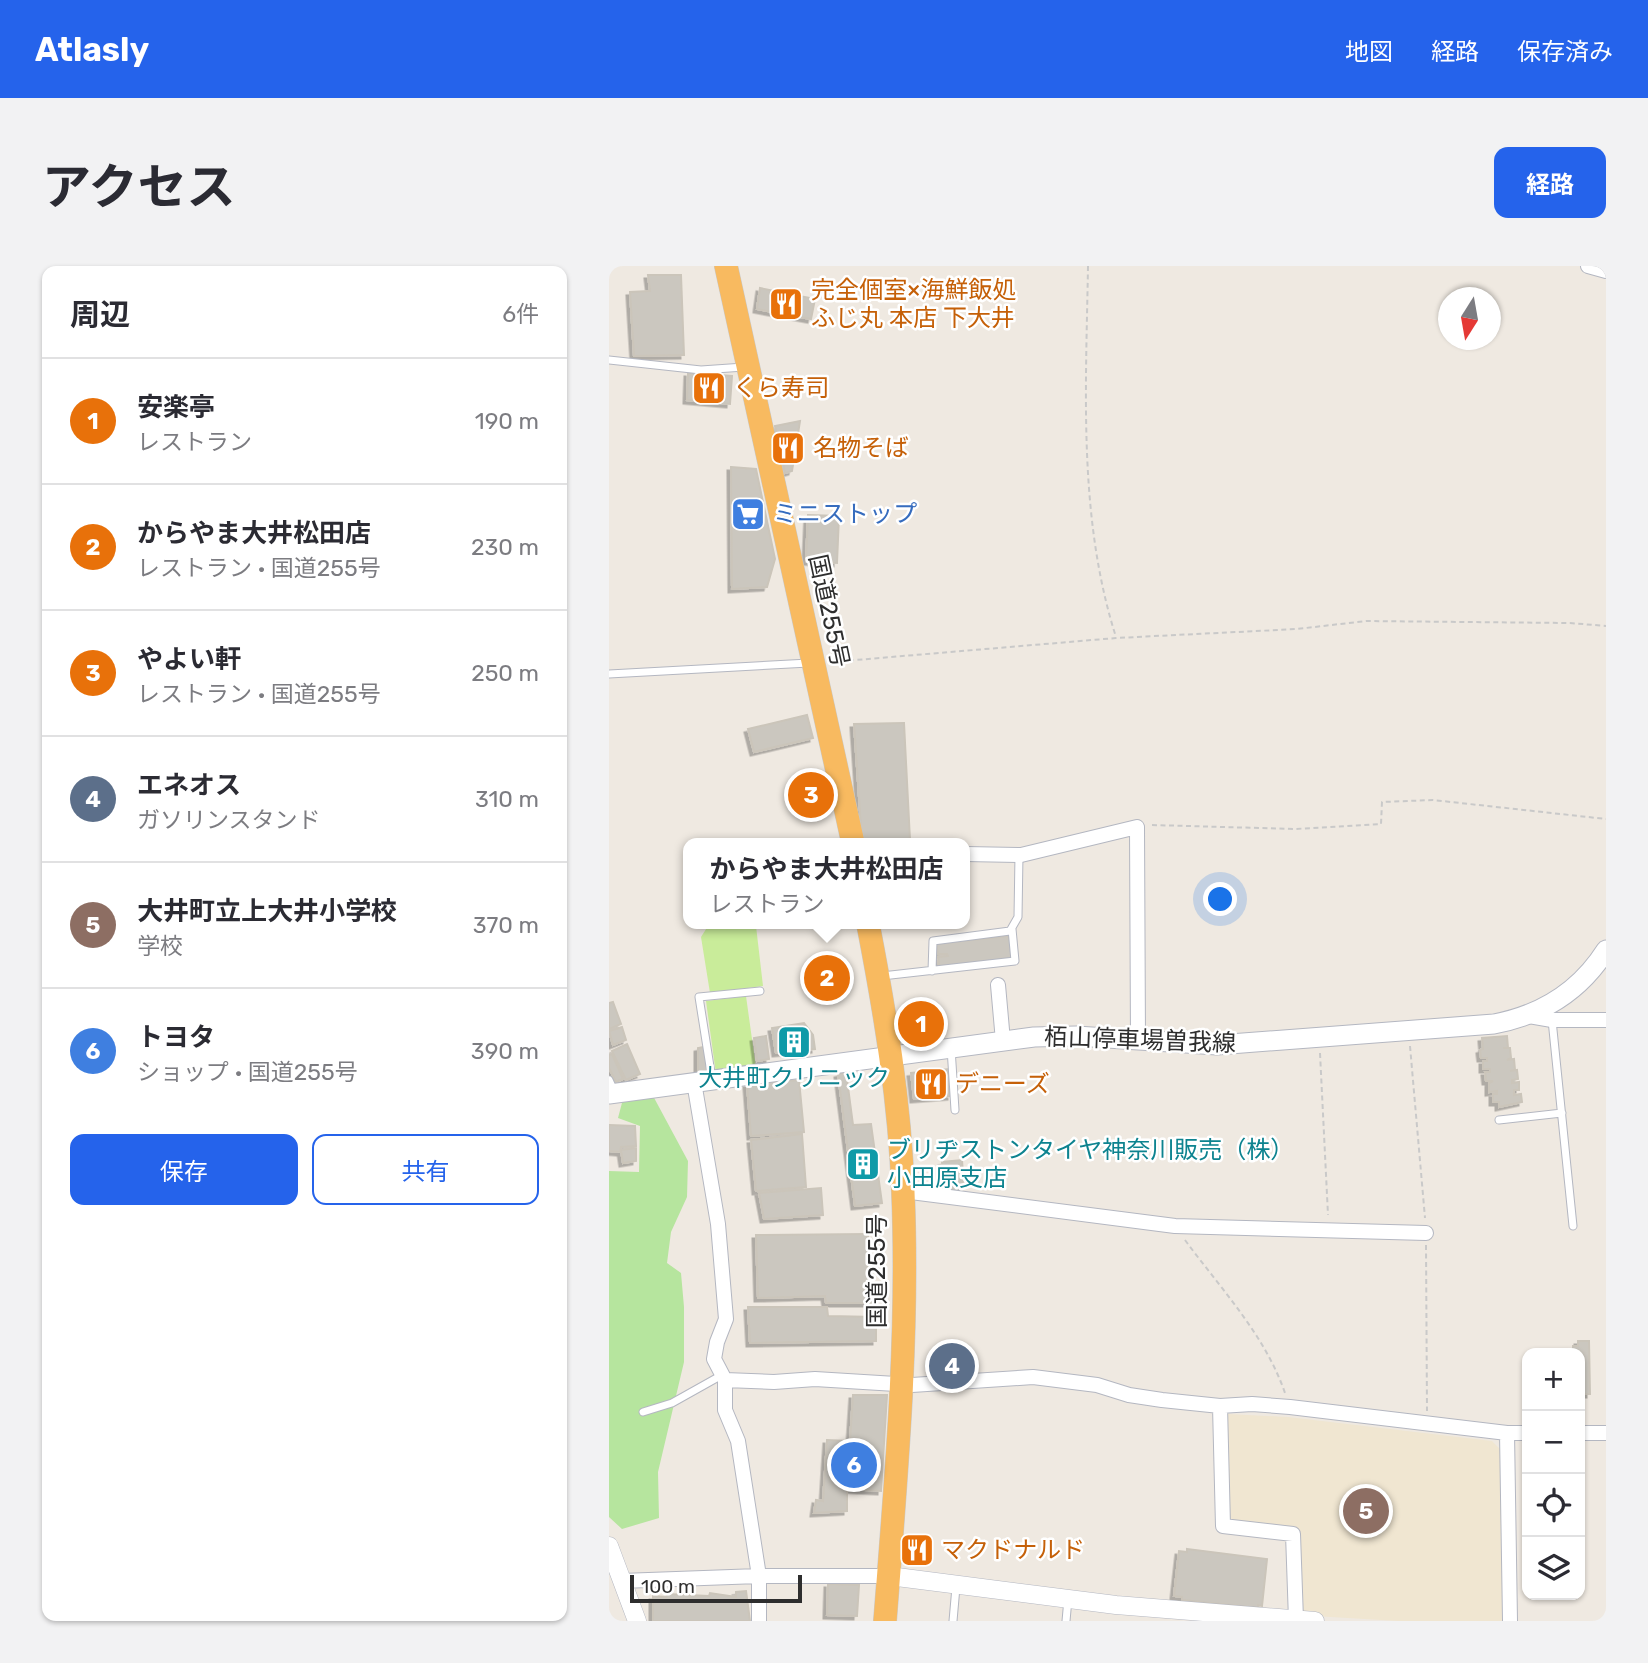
<!DOCTYPE html>
<html lang="ja">
<head>
<meta charset="utf-8">
<style>
	:root { --surface:#fff; --page:#f2f2f3; --text:#2b2b33; --muted:#7c7c81; --line:#e1e1e2; --accent:#2563eb }
	body { margin:0; font-family:Rubik,"Noto Sans JP",sans-serif; background:var(--page); color:var(--text) }
	.controls { position:absolute; right:21px; bottom:21px; display:grid; overflow:hidden; border-radius:14px; box-shadow:0 2px 5px #0004 }
	.controls button { width:63px; height:63px; display:grid; place-items:center; padding:0; border:0; border-bottom:2px solid var(--line); background:var(--surface); color:var(--text); font:35px sans-serif }
	.compass { position:absolute; left:829px; top:21px; width:63px; height:63px; border-radius:50%; background:var(--surface); box-shadow:0 2px 5px #0004; rotate:191deg }
	.scale { position:absolute; left:21px; bottom:18px; width:172px; box-sizing:border-box; padding-left:7px; border:4px solid #2e2e2e; border-top:0; font-size:19px; line-height:24px; white-space:nowrap; color:#2e2e2e; -webkit-text-stroke:5px #fff; paint-order:stroke }
	.you { position:absolute; left:612px; top:634px; width:24px; height:24px; margin:-18px; border:5px solid #fff; border-radius:50%; background:#1a73e8; box-shadow:0 0 0 10px #1a73e833 }
	.badge { display:grid; place-items:center; width:46px; height:46px; border-radius:50%; background:var(--accent); color:#fff; font-size:23px; font-weight:700 }
	.pin { position:absolute; translate:-50% -50%; border:4px solid #fff; box-shadow:0 2px 7px #0006 }
	.popup { position:absolute; left:74px; top:572px; width:287px; height:91px; box-sizing:border-box; display:grid; place-content:center; border-radius:14px; background:var(--surface); filter:drop-shadow(0 2px 5px #0005); font-size:23px; white-space:nowrap; color:var(--muted) }
	.popup b { font-size:26px; color:var(--text) }
	.popup::after { content:''; position:absolute; left:50%; top:100%; margin-left:-14px; border:14px solid transparent; border-top-color:var(--surface) }
	.list { margin:0; padding:0; list-style:none }
	h2 { display:flex; justify-content:space-between; align-items:center; height:91px; margin:0; padding:0 28px; font-size:30px }
	h2 small { font-size:23px; font-weight:400; color:var(--muted) }
	.list li { display:grid; grid-template-columns:46px 1fr auto; gap:21px; align-items:center; box-sizing:border-box; height:126px; padding:0 28px; border-top:2px solid var(--line) }
	.list b { display:block; font-size:26px; white-space:nowrap }
	.list p { margin:0; font-size:23px; white-space:nowrap; color:var(--muted) }
	.list em { font-size:23px; font-style:normal; color:var(--muted) }
	.actions { display:flex; gap:14px; padding:21px 28px }
	.actions a { flex:1; padding:16px 0; border:2px solid var(--accent); border-radius:14px; text-align:center; font-size:24px; color:var(--accent) }
	.actions .main { background:var(--accent); color:#fff }
	.icon { flex:none; width:38px; height:38px; fill:none; stroke:currentColor; stroke-width:2; stroke-linecap:round; stroke-linejoin:round }
	.map { position:relative; flex:none; width:997px; height:1355px; overflow:hidden; border-radius:14px }
	header { display:flex; align-items:center; gap:42px; box-sizing:border-box; height:98px; padding:0 35px; background:var(--accent); color:#fff }
	header strong { font-size:33px }
	nav { display:flex; gap:38px; margin-inline-start:auto; font-size:24px }
	.intro { display:flex; align-items:center; justify-content:space-between; box-sizing:border-box; height:168px; padding:0 42px }
	h1 { margin:0; font-size:49px }
	.button { padding:18px 32px; border-radius:14px; background:var(--accent); color:#fff; font-size:24px; font-weight:700 }
	main { display:flex; gap:42px; padding:0 42px }
	aside { flex:1; background:var(--surface); border-radius:14px; box-shadow:0 2px 5px #0004 }
	.map>svg:first-child { display:block }
</style>
</head>
<body>
<header>
<strong>Atlasly</strong>
<nav><a>地図</a><a>経路</a><a>保存済み</a></nav>
</header>
<div class="intro"><h1>アクセス</h1><a class="button">経路</a></div>
<main>
<aside>
<h2>周辺<small>6件</small></h2>
<ul class="list">
<li><span class="badge" style="background:#e8710a">1</span><div><b>安楽亭</b><p>レストラン</p></div><em>190 m</em></li>
<li><span class="badge" style="background:#e8710a">2</span><div><b>からやま大井松田店</b><p>レストラン · 国道255号</p></div><em>230 m</em></li>
<li><span class="badge" style="background:#e8710a">3</span><div><b>やよい軒</b><p>レストラン · 国道255号</p></div><em>250 m</em></li>
<li><span class="badge" style="background:#5c6f8a">4</span><div><b>エネオス</b><p>ガソリンスタンド</p></div><em>310 m</em></li>
<li><span class="badge" style="background:#8d6e63">5</span><div><b>大井町立上大井小学校</b><p>学校</p></div><em>370 m</em></li>
<li><span class="badge" style="background:#3f7fe0">6</span><div><b>トヨタ</b><p>ショップ · 国道255号</p></div><em>390 m</em></li>
</ul>
<div class="actions"><a class="main">保存</a><a>共有</a></div>
</aside>
<div class="map">
<svg width="997" height="1355" viewBox="0 0 997 1355">
	<defs>
		<filter id="shadow"><feDropShadow dx="-3.5" dy="3.5" stdDeviation="0" flood-color="#0004"/></filter>
	</defs>
	<rect width="100%" height="100%" fill="#efe9e1"/>
	<path fill="#f0e6d1" d="M619 1148 679 1151 883 1175 890 1182H894L896 1355H789L688 1349 687 1266 618 1258Z"/>
	<path fill="#b6e59e" d="M43 828 79 895 78 931 62 966 58 997 72 1007 75 1041V1096L49 1206 50 1252 13 1263 0 1251V905L30 906 31 860 9 852 14 833Z"/>
	<path fill="#c9ec9a" d="M112 658H143L147 660 154 720 101 727 92 671 99 660Z
		M137 730 147 802 107 808 97 735Z"/>
	<path fill="#cbc7bf" stroke="#cbc5ba" stroke-width="2" filter="url(#shadow)" d="M39 9H72L75 89 25 90 21 26 41 25Z
		M151 22 206 33 202 53 148 43Z
		M79 107 123 110 121 138 78 134Z
		M191 155 183 205 176 207 166 160Z
		M122 201 147 203 166 293 158 321 123 323Z
		M199 249 230 250 228 297 197 295Z
		M198 449 204 472 145 486 139 463Z
		M295 457 301 574 253 575 245 458Z
		M216 516 220 535 189 541 184 523Z
		M399 670 403 680H401L403 692 330 700 329 691 339 690 338 688H329L327 678Z
		M208 697H228L229 728H208Z
		M4 736 12 758 0 763V737Z
		M328 743 333 774 310 777 296 767 292 748Z
		M195 757 204 769 206 783 167 787 163 762Z
		M13 761 17 774 4 779 0 765Z
		M157 770 160 793 148 795 145 772Z
		M898 770 899 782H894H901L902 792 898 794 905 793 906 804 901 805 908 804 909 813 903 814V817L910 816V824H905V829L912 828 913 836 890 841V836H884V828H888V825L880 826V817L884 815H877L876 806H881V803H874V795H878V792H872L871 784 874 783 873 772Z
		M18 778 31 808 17 814 3 785Z
		M95 781 99 808 89 810V782Z
		M3 788 14 813 7 816 0 802V789Z
		M340 803 342 830 305 833 302 807Z
		M237 806 244 859 262 858 273 937 246 940 229 808Z
		M190 814 195 866 142 870 138 818Z
		M0 859 26 860 27 880 12 881 11 886 0 885Z
		M193 868 197 921 147 925 142 874Z
		M27 882V895L14 897 12 884Z
		M353 894 355 922 335 923 333 896Z
		M212 922 214 949 155 953 150 927Z
		M259 968V1026L266 1027V1037H217L216 1030 149 1032 147 969Z
		M139 1041H218L219 1050 267 1051V1075L141 1077Z
		M969 1075H980L981 1128H971V1087H964V1080H969Z
		M244 1129H278L272 1225 238 1223V1245L205 1247 207 1234 214 1235 218 1174 241 1175Z
		M301 1273 317 1275 315 1295 300 1292Z
		M578 1283 658 1293 653 1340 649 1339V1342L573 1334V1331L565 1330 570 1285 578 1286Z
		M219 1318 250 1319 248 1350 218 1349Z
		M137 1325 141 1355H44V1330L57 1331 58 1328 100 1330 101 1327 127 1331V1326Z"/>
	<g fill="none" stroke-linecap="round" stroke-linejoin="round">
		<g stroke="#b4b7c1" stroke-width="9">
			<path id="service" d="M0 94 92 104 135 101
				M0 408 200 397
				M323 705 324 675 401 665 409 651 410 589
				M273 710 406 695 403 663
				M943 754 964 960
				M342 782 346 844
				M103 813 90 731 151 725
				M0 814 6 827
				M890 854 953 847
				M34 1146 63 1137 113 1109
				M344 1355 347 1321
				M457 1355 459 1333"/>
		</g>
		<g stroke="#b4b7c1" stroke-width="16">
			<path id="minor" d="M979 0 997 5
				M356 588 412 589 528 561 529 775
				M389 719 394 775
				M920 750 943 754H997
				M85 816 109 958 117 1053 108 1076 105 1093 116 1114V1144L129 1175 150 1310V1355
				M294 925 566 960 817 967
				M116 1114 165 1116 206 1113 303 1119 424 1111 488 1119 520 1129 553 1134 611 1140 643 1138 681 1141 898 1167H918
				M611 1140 614 1260 684 1268 687 1354
				M898 1167 901 1355
				M971 1167H997
				M12 1315 150 1310H280"/>
		</g>
		<g stroke="#b4b7c1" stroke-width="19">
			<path id="tertiary" d="M0 1280 28 1355
				M280 1310 507 1339 706 1355"/>
		</g>
		<g stroke="#b4b7c1" stroke-width="21">
			<path id="secondary" d="M0 828 425 771 467 770 608 779 885 758C932 749 971 725 997 684"/>
		</g>
		<g stroke="#c9c9c9" stroke-width="24">
			<path id="trunk" d="M117 0 244 577
				M259 658C276 746 291 836 294 926 300 1069 287 1213 276 1355"/>
		</g>
		<path stroke="#c9c9c9" stroke-width="2" stroke-dasharray="5 3.5" stroke-linecap="butt" d="M479 0C477 123 469 252 507 371
			M223 396 507 372 688 363 757 355 961 357 997 360
			M543 559 686 563 772 558 773 536 824 534 997 553
			M801 780 816 952
			M711 787 719 949
			M576 974C612 1023 656 1069 676 1127
			M817 979 818 1145"/>
		<use href="#service" stroke="#fff" stroke-width="7"/>
		<use href="#minor" stroke="#fff" stroke-width="14"/>
		<use href="#tertiary" stroke="#fff" stroke-width="18"/>
		<use href="#secondary" stroke="#fff" stroke-width="19"/>
		<use href="#trunk" stroke="#f8ba60" stroke-width="23"/>
	</g>
	<defs>
		<g id="restaurant-square" transform="scale(1.75)"><rect x="-9" y="-9" width="18" height="18" rx="4" fill="#e8710a" stroke="#fff"/><path d="M-5-6h1v4h1v-4h1v4h1v-4h1v5L-1.5 .5V6h-2V.5L-5-1ZM5-6V6H3V1.5H1.5Q1.5-4 5-6Z" fill="#fff"/></g>
		<g id="supermarket-square" transform="scale(1.75)"><rect x="-9" y="-9" width="18" height="18" rx="4" fill="#3f7fe0" stroke="#fff"/><path d="M-6-5.5h2.5l.6 2H6L4.5 2H-2.5L-4.4-4H-6ZM-1.5 3.2a1.3 1.3 0 1 0 .1 0ZM3 3.2a1.3 1.3 0 1 0 .1 0Z" fill="#fff"/></g>
		<g id="building-square" transform="scale(1.75)"><rect x="-9" y="-9" width="18" height="18" rx="4" fill="#0f9aa8" stroke="#fff"/><path d="M-4-6H4V6H1V3H-1V6H-4ZM-2.5-4.3h1.7v1.8h-1.7ZM.8-4.3h1.7v1.8H.8ZM-2.5-1h1.7V.8h-1.7ZM.8-1h1.7V.8H.8Z" fill="#fff"/></g>
	</defs>
	<g fill-rule="evenodd">
		<use href="#restaurant-square" x="177" y="38"/>
		<use href="#restaurant-square" x="100" y="122"/>
		<use href="#restaurant-square" x="179" y="182"/>
		<use href="#supermarket-square" x="139" y="248"/>
		<use href="#building-square" x="185" y="776"/>
		<use href="#restaurant-square" x="322" y="818"/>
		<use href="#building-square" x="254" y="898"/>
		<use href="#restaurant-square" x="308" y="1284"/>
	</g>
	<g text-anchor="middle" stroke-width="5" stroke-linejoin="round" paint-order="stroke">
		<g font-size="24" fill="#c56008" stroke="#fff" text-anchor="start">
			<text x="202" y="32">完全個室×海鮮飯処<tspan x="202" dy="28">ふじ丸 本店 下大井</tspan></text>
			<text x="124" y="130">くら寿司</text>
			<text x="204" y="190">名物そば</text>
			<text x="346" y="826">デニーズ</text>
			<text x="332" y="1292">マクドナルド</text>
		</g>
		<g font-size="24" fill="#366cbe" stroke="#fff" text-anchor="start">
			<text x="164" y="256">ミニストップ</text>
		</g>
		<g font-size="24" fill="#2e2e2e" stroke="#fff">
			<text transform="translate(220 345) rotate(78)" y="8">国道255号</text>
			<text transform="translate(531 774) rotate(2)" y="8">栢山停車場曽我線</text>
			<text transform="translate(268 1005) rotate(-90)" y="8">国道255号</text>
		</g>
		<g font-size="24" fill="#0d838f" stroke="#fff">
			<text x="185" y="820">大井町クリニック</text>
			<text x="278" y="892" text-anchor="start">ブリヂストンタイヤ神奈川販売（株）<tspan x="278" dy="28">小田原支店</tspan></text>
		</g>
	</g>
</svg>
<div class="controls">
<button>+</button>
<button>−</button>
<button><svg class="icon" aria-label="locate" viewBox="0 0 24 24"><circle cx="12" cy="12" r="6"/><path d="M12 2v4M12 18v4M2 12h4M18 12h4"/></svg></button>
<button><svg class="icon" aria-label="layers" viewBox="0 0 24 24"><path d="M12 4l9 5-9 5-9-5zM3 14l9 5 9-5"/></svg></button>
</div>
<svg class="compass" viewBox="-18 -18 36 36"><path d="M0-13l5 13h-10z" fill="#e53935"/><path d="M0 13l5-13h-10z" fill="#7c7c81"/></svg>
<div class="scale">100 m</div>
<div class="you"></div>
<div class="pin badge" style="left:312px;top:758px;background:#e8710a">1</div>
<div class="pin badge" style="left:218px;top:712px;background:#e8710a">2</div>
<div class="popup"><b>からやま大井松田店</b>レストラン</div>
<div class="pin badge" style="left:202px;top:529px;background:#e8710a">3</div>
<div class="pin badge" style="left:343px;top:1100px;background:#5c6f8a">4</div>
<div class="pin badge" style="left:757px;top:1245px;background:#8d6e63">5</div>
<div class="pin badge" style="left:245px;top:1199px;background:#3f7fe0">6</div>
</div>
</main>
</body>
</html>
